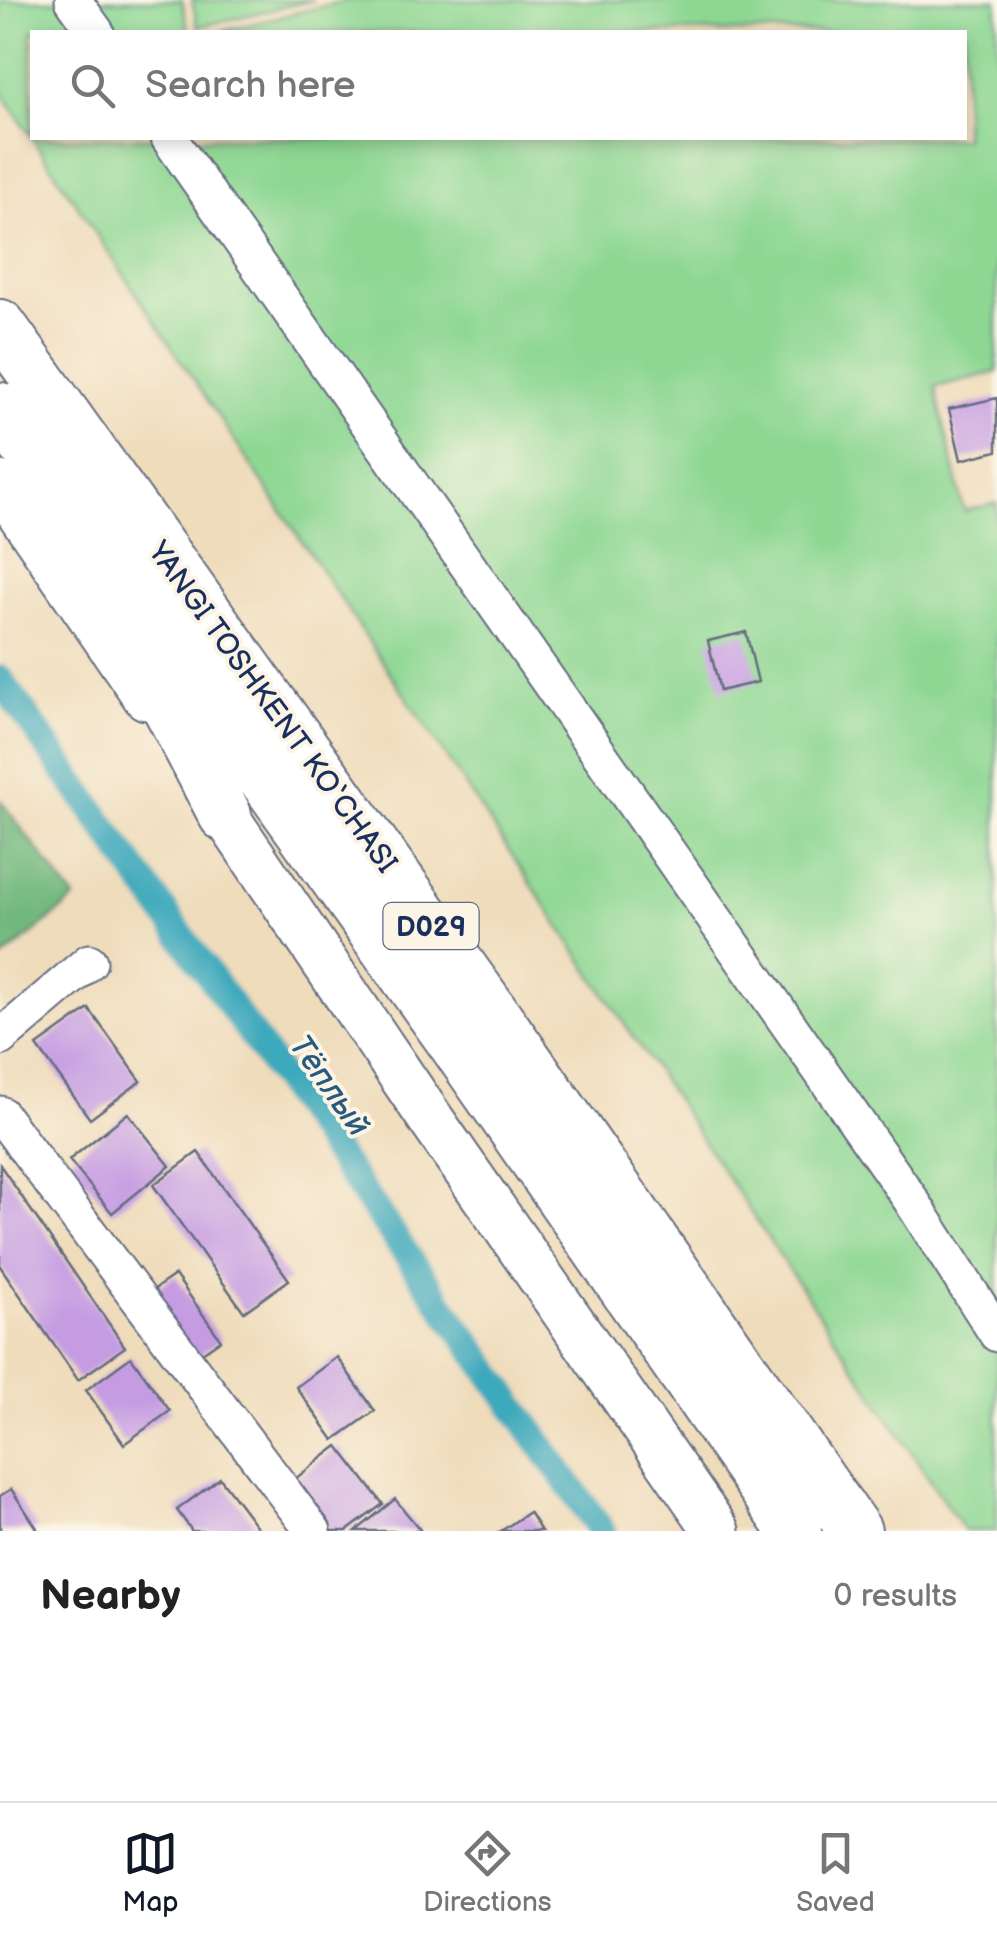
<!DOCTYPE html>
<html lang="en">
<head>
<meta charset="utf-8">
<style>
	:root { --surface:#fff; --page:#f6f6f6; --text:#222; --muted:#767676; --line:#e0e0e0; --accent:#111827 }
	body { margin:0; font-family:"Balsamiq Sans",sans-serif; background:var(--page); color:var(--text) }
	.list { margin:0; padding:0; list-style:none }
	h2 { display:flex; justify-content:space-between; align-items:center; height:130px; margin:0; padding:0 40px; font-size:42px }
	h2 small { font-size:32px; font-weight:400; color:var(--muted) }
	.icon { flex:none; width:55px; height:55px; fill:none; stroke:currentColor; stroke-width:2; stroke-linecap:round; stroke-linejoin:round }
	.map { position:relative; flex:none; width:997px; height:1531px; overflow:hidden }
	.search { position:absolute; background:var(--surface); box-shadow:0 5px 15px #0003; left:30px; right:30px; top:30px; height:110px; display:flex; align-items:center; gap:25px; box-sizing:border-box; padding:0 35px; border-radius:0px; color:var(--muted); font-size:38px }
	.sheet { height:270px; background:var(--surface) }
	nav { display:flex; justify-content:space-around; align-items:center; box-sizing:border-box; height:140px; border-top:2px solid var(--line); background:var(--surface); font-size:28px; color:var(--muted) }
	nav a { display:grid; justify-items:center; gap:5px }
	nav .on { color:var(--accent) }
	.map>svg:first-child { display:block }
</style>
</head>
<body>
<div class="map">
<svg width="997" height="1531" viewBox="0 0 997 1531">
	<rect width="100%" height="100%" fill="#fcf5e5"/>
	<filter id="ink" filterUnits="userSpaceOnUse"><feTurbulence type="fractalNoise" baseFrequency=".01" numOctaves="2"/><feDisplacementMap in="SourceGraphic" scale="20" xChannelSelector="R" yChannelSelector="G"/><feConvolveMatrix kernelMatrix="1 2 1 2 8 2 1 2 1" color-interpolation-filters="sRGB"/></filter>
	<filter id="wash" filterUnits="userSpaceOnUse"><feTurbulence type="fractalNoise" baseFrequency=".0048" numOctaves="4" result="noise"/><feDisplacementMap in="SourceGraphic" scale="40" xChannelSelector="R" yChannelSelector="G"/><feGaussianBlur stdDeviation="2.25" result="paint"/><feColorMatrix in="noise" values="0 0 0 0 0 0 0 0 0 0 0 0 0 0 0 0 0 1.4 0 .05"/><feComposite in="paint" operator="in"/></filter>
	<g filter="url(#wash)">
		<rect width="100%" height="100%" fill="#efdcbb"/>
		<path fill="#8dd793" stroke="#548378" stroke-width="2.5" d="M0 0H182L189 32H32V138H964V32H218L348 0H997V372L935 387 964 511 997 503V1531H964L0 90Z
			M192 0H314L198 27Z"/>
		<path fill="#72b87d" stroke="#46746e" stroke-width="2.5" d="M0 800 75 899 0 960Z"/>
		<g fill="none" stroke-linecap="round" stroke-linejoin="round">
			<path stroke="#3ca9bc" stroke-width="28" d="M0 679 602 1531"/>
		</g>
		<g id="blocks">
			<path fill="#c59ce2" d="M997 398V451L961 460 949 409Z
				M746 632 758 682 720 691 708 641Z
				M89 1009 141 1081 90 1119 37 1046Z
				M128 1113 170 1166 112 1213 69 1160Z
				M198 1152 289 1280 244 1312 153 1185Z
				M0 1165 125 1347 78 1380 0 1266Z
				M175 1275 221 1340 195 1358 150 1292Z
				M131 1357 170 1411 124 1444 86 1390Z
				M337 1357 375 1411 334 1440 296 1387Z
				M338 1446 383 1504 347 1531H328L291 1482Z
				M220 1478 260 1531H192L177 1510Z
				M11 1489 37 1528 32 1531H0V1496Z
				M395 1499 421 1531H356Z
				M529 1512 541 1531H501Z"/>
		</g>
	</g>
	<g filter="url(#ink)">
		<use href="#blocks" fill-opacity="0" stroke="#656c7f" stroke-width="2.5"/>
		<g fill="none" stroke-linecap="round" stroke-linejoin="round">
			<g stroke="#656c7f" stroke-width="39">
				<path id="minor" d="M73 0 96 32
					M169 138 911 1200 997 1334
					M0 1038 89 962
					M0 1114 313 1531"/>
			</g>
			<g stroke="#656c7f" stroke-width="49">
				<path id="major" d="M0 484 146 697
					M206 787 432 1121 717 1531"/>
			</g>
			<g stroke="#656c7f" stroke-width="56">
				<path id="highway" d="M0 326 490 1009 855 1531
					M0 409 458 1048 795 1531
					M138 648 225 815"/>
			</g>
			<use href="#minor" stroke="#fff" stroke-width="35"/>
			<use href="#major" stroke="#fff" stroke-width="45"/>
			<use href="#highway" stroke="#fff" stroke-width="52"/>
		</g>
	</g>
	<g text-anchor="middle" stroke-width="8" stroke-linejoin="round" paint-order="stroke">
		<rect fill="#fcf5e5" stroke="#5e6a86" stroke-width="2.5" x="383.5" y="903" width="95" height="46" rx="8"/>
		<g font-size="28" font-weight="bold" fill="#1b2f5e">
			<text x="431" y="936">D029</text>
		</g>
		<g font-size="30" fill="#1b2f5e" stroke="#fcf5e5">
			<text transform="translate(273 707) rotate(54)" y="10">YANGI TOSHKENT KO‘CHASI</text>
		</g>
		<g font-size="32" font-style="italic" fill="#275a7f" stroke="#fcf5e5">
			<text transform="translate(330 1085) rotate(55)" y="11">Тёплый</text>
		</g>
	</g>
</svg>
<div class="search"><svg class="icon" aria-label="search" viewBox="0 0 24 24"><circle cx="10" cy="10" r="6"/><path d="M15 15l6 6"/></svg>Search here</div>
</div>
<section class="sheet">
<h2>Nearby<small>0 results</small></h2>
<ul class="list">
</ul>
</section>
<nav>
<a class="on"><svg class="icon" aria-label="map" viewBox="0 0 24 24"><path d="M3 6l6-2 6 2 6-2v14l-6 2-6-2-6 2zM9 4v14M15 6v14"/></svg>Map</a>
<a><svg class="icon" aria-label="directions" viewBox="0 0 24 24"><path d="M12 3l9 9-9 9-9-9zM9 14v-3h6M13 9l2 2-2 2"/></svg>Directions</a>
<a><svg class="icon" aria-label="saved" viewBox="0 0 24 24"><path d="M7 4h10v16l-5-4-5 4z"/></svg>Saved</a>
</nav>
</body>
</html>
